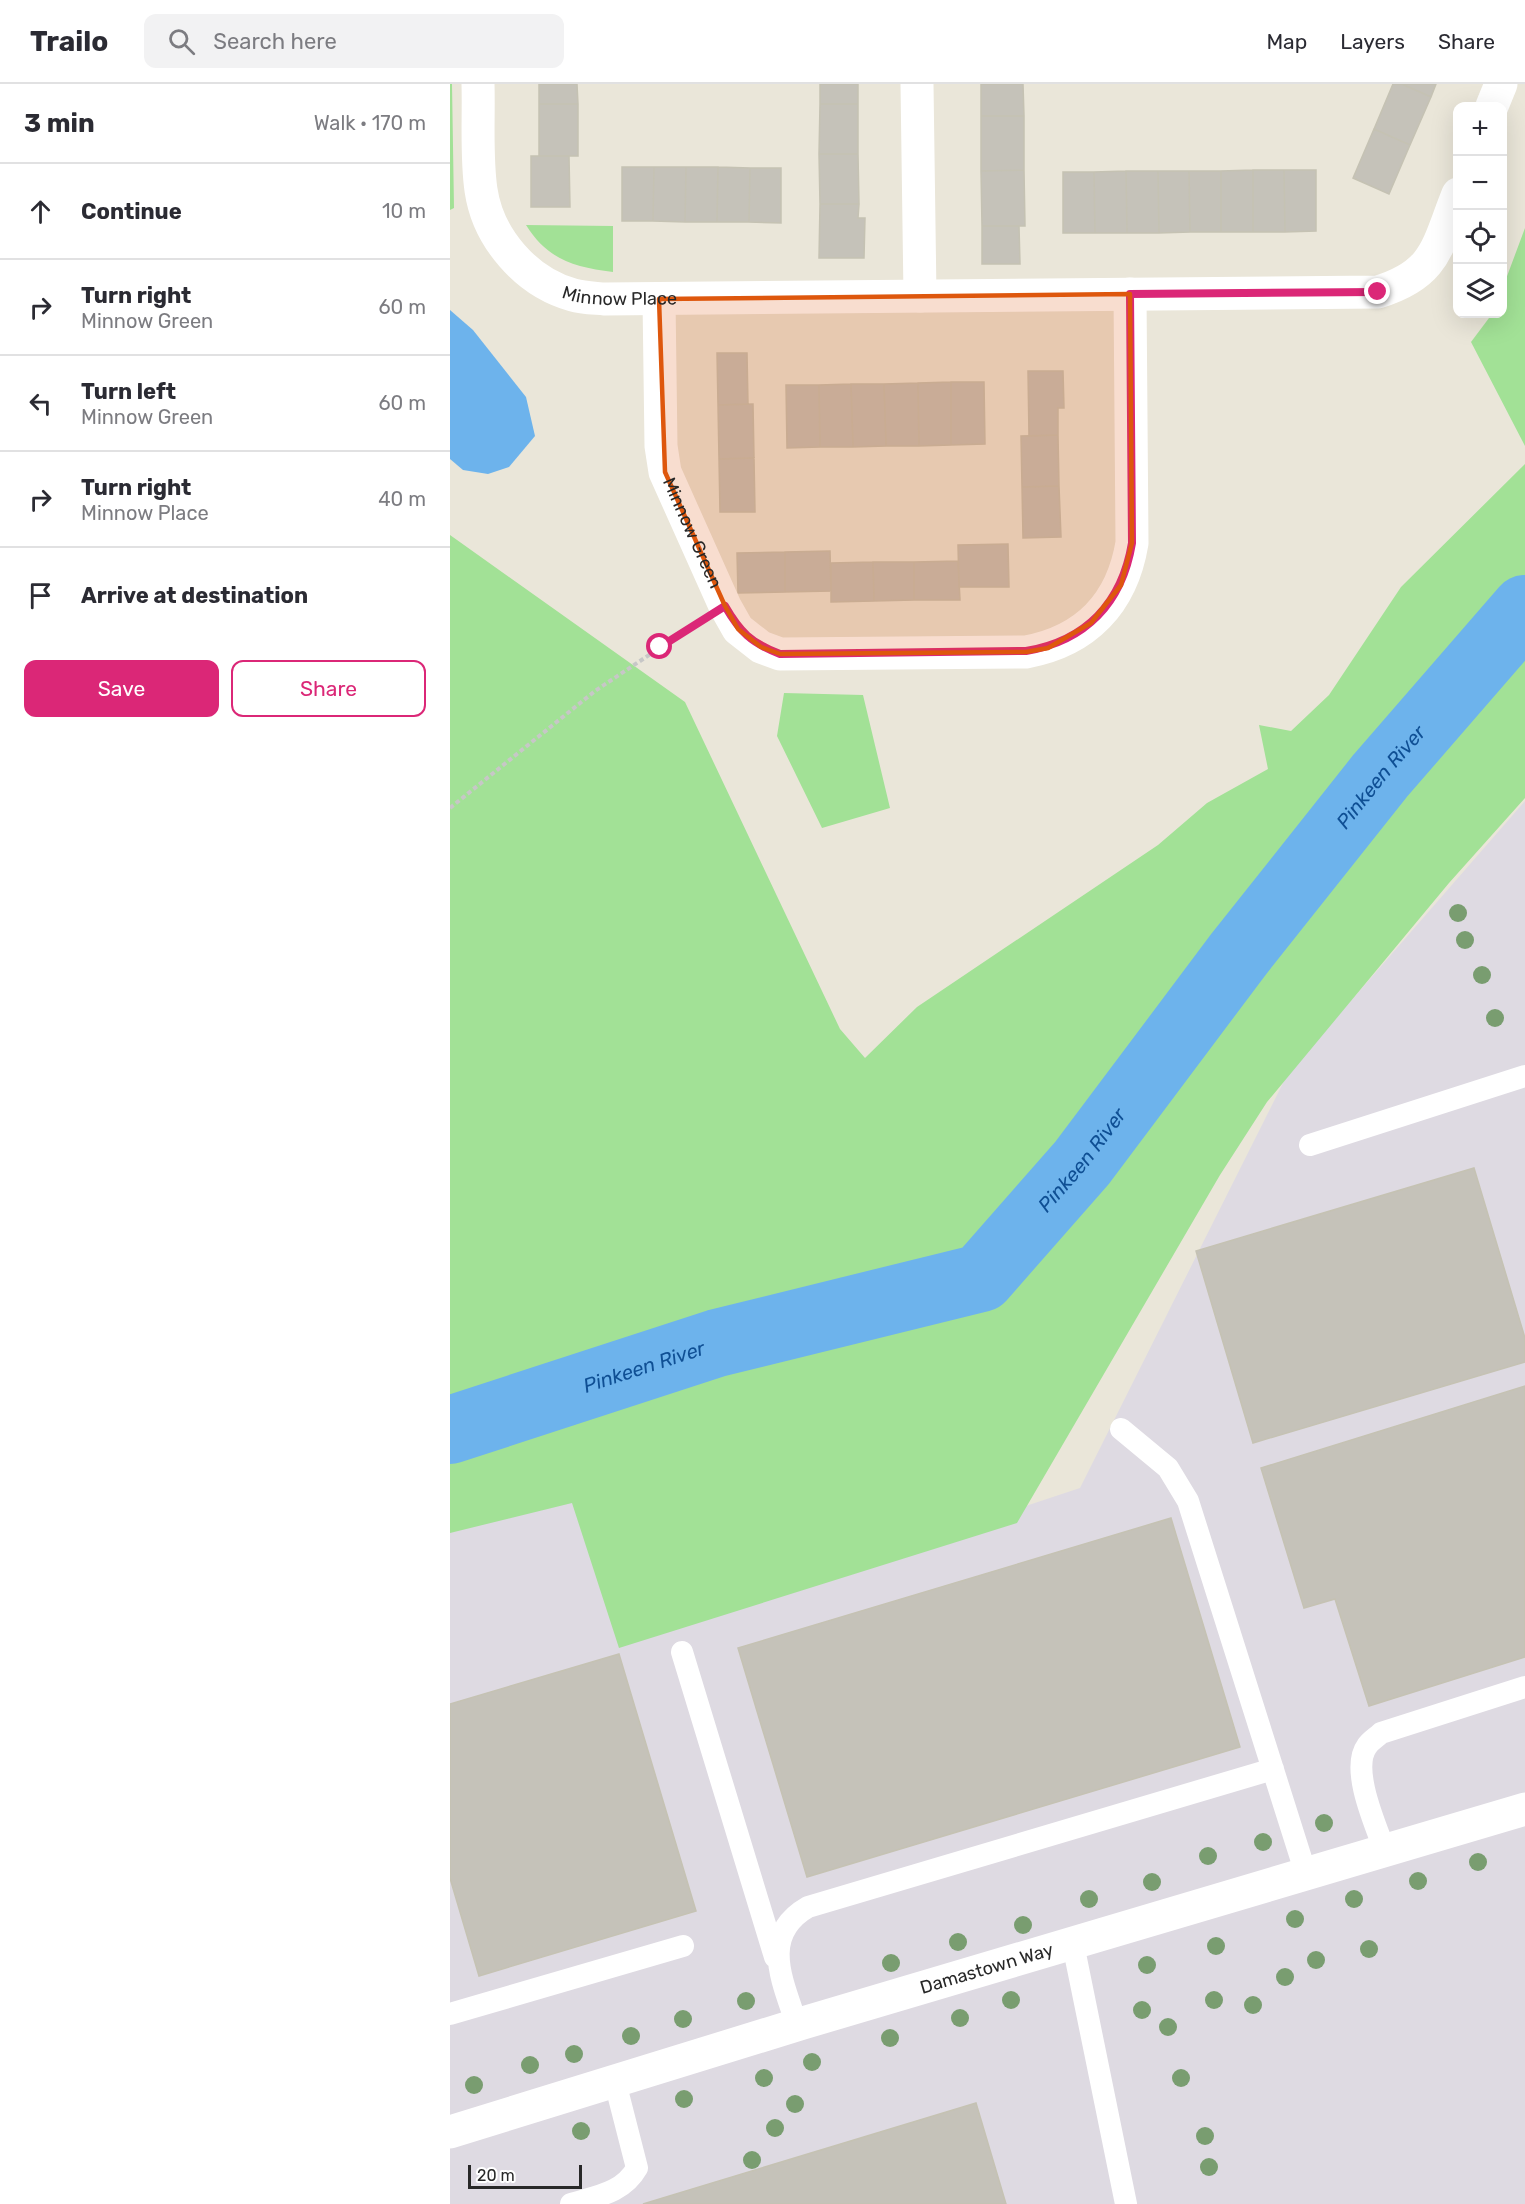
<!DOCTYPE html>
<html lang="en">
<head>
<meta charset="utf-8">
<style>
	:root { --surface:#fff; --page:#f2f2f3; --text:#2b2b33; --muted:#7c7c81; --line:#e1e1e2; --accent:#db2777 }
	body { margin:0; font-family:Rubik,sans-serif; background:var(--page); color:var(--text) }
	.controls { position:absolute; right:18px; top:18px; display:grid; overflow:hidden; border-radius:12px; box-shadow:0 6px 24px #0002 }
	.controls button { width:54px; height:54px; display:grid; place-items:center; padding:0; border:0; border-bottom:2px solid var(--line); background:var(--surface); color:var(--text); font:30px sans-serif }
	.scale { position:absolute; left:18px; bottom:15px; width:114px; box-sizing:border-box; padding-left:6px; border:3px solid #282828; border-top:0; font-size:16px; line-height:21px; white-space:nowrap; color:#282828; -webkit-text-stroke:4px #fff; paint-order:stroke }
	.stop { position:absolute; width:18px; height:18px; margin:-14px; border:4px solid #db2777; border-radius:50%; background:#fff }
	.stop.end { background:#db2777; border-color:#fff; box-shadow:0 2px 6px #0008 }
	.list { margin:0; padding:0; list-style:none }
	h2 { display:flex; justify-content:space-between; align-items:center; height:78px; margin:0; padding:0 24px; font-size:26px }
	h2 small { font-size:20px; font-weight:400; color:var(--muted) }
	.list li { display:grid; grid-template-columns:39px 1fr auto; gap:18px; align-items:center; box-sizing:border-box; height:96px; padding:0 24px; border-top:2px solid var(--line) }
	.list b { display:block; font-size:22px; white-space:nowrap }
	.list p { margin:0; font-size:20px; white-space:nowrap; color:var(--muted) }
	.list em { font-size:20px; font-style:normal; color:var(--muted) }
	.actions { display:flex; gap:12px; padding:18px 24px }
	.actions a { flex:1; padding:14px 0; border:2px solid var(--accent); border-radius:12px; text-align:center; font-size:21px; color:var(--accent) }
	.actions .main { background:var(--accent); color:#fff }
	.icon { flex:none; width:33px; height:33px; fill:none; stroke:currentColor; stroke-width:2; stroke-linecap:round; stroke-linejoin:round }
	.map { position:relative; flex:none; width:1075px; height:2120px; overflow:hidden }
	header { display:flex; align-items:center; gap:36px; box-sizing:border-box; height:84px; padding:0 30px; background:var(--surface); border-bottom:2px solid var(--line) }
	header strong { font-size:28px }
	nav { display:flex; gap:33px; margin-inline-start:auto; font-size:21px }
	.search { width:420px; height:54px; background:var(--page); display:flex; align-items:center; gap:15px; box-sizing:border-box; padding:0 21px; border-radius:12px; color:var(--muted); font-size:22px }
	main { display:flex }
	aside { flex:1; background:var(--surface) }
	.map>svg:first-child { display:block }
</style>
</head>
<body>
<header>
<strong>Trailo</strong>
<div class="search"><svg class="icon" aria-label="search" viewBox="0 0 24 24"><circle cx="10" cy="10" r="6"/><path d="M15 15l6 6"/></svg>Search here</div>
<nav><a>Map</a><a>Layers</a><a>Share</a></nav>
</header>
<main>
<aside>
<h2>3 min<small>Walk · 170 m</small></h2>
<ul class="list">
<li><svg class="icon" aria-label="ahead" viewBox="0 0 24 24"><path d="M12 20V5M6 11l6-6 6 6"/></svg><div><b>Continue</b></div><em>10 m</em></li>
<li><svg class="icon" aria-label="right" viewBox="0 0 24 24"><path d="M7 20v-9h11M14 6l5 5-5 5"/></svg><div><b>Turn right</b><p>Minnow Green</p></div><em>60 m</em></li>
<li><svg class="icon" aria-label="left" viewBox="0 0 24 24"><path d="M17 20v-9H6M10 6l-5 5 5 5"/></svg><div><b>Turn left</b><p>Minnow Green</p></div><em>60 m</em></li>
<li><svg class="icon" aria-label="right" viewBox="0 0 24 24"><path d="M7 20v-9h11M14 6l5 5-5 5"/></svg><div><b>Turn right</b><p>Minnow Place</p></div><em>40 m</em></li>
<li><svg class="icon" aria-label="arrive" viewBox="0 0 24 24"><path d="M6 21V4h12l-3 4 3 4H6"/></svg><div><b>Arrive at destination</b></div></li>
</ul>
<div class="actions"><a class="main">Save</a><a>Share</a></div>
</aside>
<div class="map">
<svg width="1075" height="2120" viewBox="0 0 1075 2120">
	<rect width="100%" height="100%" fill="#eae6d9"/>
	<path fill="#dedae2" d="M1075 717V2120H0V1408L126 1405 179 1554 630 1404 838 989Z"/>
	<path fill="#a2e196" d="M0 0H2L4 124 0 126Z
		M76 141 163 142V188C124 183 98 176 76 141Z
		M1075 144V362L1021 258 1042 230H1052L1053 203Z
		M1075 380V714L999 799 817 1018 770 1091 567 1439 169 1564 122 1419 0 1449V451L235 618 390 945 415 974 467 923 708 761 757 719 818 685 809 641 841 647 879 611 951 503Z
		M334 609 413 611 440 724 372 744 327 652Z"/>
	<path fill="#6db3ec" d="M0 226 23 246 76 313 85 352 59 383 38 390 13 386 0 375Z"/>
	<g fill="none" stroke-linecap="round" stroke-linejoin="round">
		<path stroke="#6db3ec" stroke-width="68" id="s1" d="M0 1346 267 1259 531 1194 632 1079 788 871 930 692 1075 525"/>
	</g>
	<path fill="#c5c2b9" stroke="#c5c2b3" stroke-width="1.5" d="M89 0H127L128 20H89Z
		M370 0H408V20H370Z
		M531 0H573L574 32H531Z
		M943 0H952L981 13 960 61 924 45Z
		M952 0H986L981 13Z
		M89 20H128V72H89Z
		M370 20H408V70H369Z
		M531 32H574V86L531 87Z
		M924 45 960 61 939 110 903 94Z
		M369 70H408L409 120H370Z
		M81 72H119L120 123H81Z
		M172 83H204L203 137H172Z
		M204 83H236L235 138 203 137Z
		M236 83H268L267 138H235Z
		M268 83 300 84 299 138H267Z
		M300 84H331V139L299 138Z
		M574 86 575 142H532L531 87Z
		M803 86V148H771V87Z
		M803 86H834L835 148H803Z
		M834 86H866V147L835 148Z
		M676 87 677 149H645L644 88Z
		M676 87H708L709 149H677Z
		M708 87H739L740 148 709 149Z
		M739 87H771V148H740Z
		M613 88H644L645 149H613Z
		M370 120H409L408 134H415L414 174H369Z
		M532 142H569L570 180H532Z
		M267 269H297L298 320 268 321Z
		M578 287H613L614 324H608V351L579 352Z
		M501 298V361L469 362 468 299Z
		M501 298H534L535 360 501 361Z
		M468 299 469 362H436L434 300Z
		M401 300 403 363H370L369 301Z
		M401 300H434L436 362 403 363Z
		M336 301H369L370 363 337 364Z
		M303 320 304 374 269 375 268 321Z
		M608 351 609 402 572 403 571 352Z
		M304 374 305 428H270L269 375Z
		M609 402 611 453 573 454 572 403Z
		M558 460 559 503H509L508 461Z
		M380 467 381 507 335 508V468Z
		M335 468V508L288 509 287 469Z
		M508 477 510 516H464V478Z
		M423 478 424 517 381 518V479Z
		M423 478H464V516L424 517Z
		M1024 1084 1075 1254V1278L803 1359 746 1167Z
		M1075 1302V1573L919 1622 885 1515 854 1524 811 1384Z
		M721 1434 790 1663 357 1793 288 1564Z
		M169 1570 246 1827 29 1892 0 1794V1620Z
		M526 2019 556 2120H193Z"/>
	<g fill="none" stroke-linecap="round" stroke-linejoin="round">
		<path stroke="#c7c7c7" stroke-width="4" stroke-dasharray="4.5 3" stroke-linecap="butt" d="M0 724 145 607 244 541"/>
		<path stroke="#fff" stroke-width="22" d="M860 1061 1075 992
			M671 1345 718 1384 738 1417 856 1790
			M232 1568 325 1873
			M935 1767C926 1742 900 1685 917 1662 920 1657 927 1653 931 1649L1075 1603
			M623 1860 676 2120
			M0 1930 233 1862
			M347 1941C333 1898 309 1851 358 1823L823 1685
			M121 2120C147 2112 173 2109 187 2084L165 1998"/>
		<g stroke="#fff" stroke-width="33">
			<path id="s2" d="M28 0C29 35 26 72 31 106 38 154 76 198 123 211 133 214 145 214 155 215L928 208C987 190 987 162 1008 110"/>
			<path d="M467 0 470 212"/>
			<path d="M1042 22 1051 0"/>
			<path id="s3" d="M209 215 211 362 215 388 275 522 288 545 311 563 330 570 576 568C636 557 672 519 682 459L680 210"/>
			<path id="s4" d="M0 2048 353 1939 1075 1725"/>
		</g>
	</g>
	<g fill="#799d70">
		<circle cx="1008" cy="829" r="9"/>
		<circle cx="1015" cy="856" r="9"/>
		<circle cx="1032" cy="891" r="9"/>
		<circle cx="1045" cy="934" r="9"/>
		<circle cx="874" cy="1739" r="9"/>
		<circle cx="813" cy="1758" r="9"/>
		<circle cx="758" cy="1772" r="9"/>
		<circle cx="1028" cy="1778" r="9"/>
		<circle cx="968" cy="1797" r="9"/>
		<circle cx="702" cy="1798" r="9"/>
		<circle cx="639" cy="1815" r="9"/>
		<circle cx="904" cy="1815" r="9"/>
		<circle cx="845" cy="1835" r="9"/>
		<circle cx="573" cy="1841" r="9"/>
		<circle cx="508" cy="1858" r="9"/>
		<circle cx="766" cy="1862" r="9"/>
		<circle cx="919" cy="1865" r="9"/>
		<circle cx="866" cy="1876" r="9"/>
		<circle cx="441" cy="1879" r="9"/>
		<circle cx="697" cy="1881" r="9"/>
		<circle cx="835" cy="1893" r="9"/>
		<circle cx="561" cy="1916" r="9"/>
		<circle cx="764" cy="1916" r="9"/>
		<circle cx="296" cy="1917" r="9"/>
		<circle cx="803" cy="1921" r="9"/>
		<circle cx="692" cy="1926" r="9"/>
		<circle cx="510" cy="1934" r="9"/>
		<circle cx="233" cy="1935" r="9"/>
		<circle cx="718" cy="1943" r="9"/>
		<circle cx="181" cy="1952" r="9"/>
		<circle cx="440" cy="1954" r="9"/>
		<circle cx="124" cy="1970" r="9"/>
		<circle cx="362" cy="1978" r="9"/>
		<circle cx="80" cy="1981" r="9"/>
		<circle cx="314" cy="1994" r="9"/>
		<circle cx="731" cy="1994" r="9"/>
		<circle cx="24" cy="2001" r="9"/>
		<circle cx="234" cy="2015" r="9"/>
		<circle cx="345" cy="2020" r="9"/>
		<circle cx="325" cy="2044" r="9"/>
		<circle cx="131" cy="2047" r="9"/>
		<circle cx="755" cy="2052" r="9"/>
		<circle cx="302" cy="2076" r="9"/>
		<circle cx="759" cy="2083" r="9"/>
	</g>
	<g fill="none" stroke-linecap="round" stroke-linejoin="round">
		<path stroke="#db2777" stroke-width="8" d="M210 563 275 522C290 548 301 559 330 570L576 567C636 557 672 519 682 459L680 210 928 208"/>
	</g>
	<path fill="#de570d" fill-opacity="0.2" stroke="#de570d" stroke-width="4.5" stroke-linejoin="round" d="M680 210 682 459 671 501 641 539 598 564 576 568 330 570 311 563 288 545 275 522 215 388 209 215Z"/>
	<g text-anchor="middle" stroke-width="5" stroke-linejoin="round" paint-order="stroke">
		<g font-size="18" fill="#282828" stroke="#fff">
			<text dy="6" stroke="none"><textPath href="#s2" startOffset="300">Minnow Place</textPath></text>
			<text dy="6" stroke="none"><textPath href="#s3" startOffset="240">Minnow Green</textPath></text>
			<text dy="6" stroke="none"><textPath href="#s4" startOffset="561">Damastown Way</textPath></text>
		</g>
		<g font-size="20" font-style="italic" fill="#0f4f94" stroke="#fff">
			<text dy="7" stroke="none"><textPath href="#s1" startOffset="1194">Pinkeen River</textPath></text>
			<text dy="7" stroke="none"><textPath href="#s1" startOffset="708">Pinkeen River</textPath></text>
			<text dy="7" stroke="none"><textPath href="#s1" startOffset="204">Pinkeen River</textPath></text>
		</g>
	</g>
</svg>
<div class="controls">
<button>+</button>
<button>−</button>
<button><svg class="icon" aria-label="locate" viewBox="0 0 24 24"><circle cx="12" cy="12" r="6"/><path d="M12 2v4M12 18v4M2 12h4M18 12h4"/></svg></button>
<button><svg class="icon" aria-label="layers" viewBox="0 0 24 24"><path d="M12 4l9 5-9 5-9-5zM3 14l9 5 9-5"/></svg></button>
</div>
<div class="scale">20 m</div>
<div class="stop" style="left:210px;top:563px"></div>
<div class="stop end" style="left:928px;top:208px"></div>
</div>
</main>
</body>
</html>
